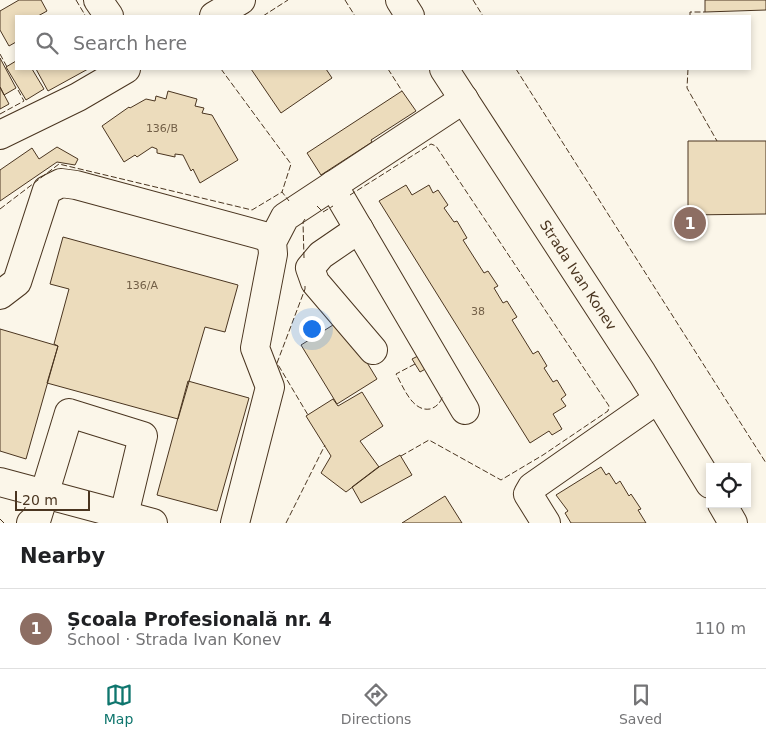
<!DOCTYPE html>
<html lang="en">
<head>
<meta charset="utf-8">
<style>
	:root { --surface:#fff; --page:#f2f2f2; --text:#202124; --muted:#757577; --line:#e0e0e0; --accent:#0f766e }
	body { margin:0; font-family:"DejaVu Sans",sans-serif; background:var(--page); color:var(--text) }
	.controls { position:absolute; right:15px; bottom:15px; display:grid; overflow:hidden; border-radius:0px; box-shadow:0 2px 8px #0003 }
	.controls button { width:45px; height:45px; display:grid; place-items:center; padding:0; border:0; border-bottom:1px solid var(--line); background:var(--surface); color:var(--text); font:25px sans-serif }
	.scale { position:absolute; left:15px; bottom:12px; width:75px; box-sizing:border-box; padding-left:5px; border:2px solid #4a3520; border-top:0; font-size:14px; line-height:18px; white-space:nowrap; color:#4a3520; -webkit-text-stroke:4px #fbf6e9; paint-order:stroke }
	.you { position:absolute; left:311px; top:328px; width:18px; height:18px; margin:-12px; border:4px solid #fff; border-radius:50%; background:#1a73e8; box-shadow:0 0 0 8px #1a73e833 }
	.badge { display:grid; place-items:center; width:32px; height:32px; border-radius:50%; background:var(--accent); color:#fff; font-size:16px; font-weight:700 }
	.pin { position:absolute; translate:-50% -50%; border:2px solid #fff; box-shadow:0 1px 5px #0006 }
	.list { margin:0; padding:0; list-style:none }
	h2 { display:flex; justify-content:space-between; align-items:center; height:65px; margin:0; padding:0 20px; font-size:21px }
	h2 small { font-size:16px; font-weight:400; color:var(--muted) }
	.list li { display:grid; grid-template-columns:32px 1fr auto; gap:15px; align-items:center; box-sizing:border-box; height:80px; padding:0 20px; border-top:1px solid var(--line) }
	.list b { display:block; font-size:19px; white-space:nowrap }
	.list p { margin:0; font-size:16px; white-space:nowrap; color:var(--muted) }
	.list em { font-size:16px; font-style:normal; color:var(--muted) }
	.icon { flex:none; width:28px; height:28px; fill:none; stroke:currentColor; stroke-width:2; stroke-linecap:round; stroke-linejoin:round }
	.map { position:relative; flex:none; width:766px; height:523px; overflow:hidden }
	.search { position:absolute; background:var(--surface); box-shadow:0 2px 8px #0003; left:15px; right:15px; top:15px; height:55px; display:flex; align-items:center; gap:12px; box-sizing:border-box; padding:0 18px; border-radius:0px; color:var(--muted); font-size:19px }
	.sheet { height:145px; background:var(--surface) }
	nav { display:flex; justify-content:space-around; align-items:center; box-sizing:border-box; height:70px; border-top:1px solid var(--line); background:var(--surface); font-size:14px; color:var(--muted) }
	nav a { display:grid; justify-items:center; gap:2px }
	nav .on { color:var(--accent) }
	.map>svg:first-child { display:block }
</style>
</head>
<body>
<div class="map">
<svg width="766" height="523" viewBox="0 0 766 523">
	<rect width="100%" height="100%" fill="#fbf6e9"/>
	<path fill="#ecdcbc" stroke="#4a3520" d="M19 0H41L47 11 38 16H16V42L9 46 0 30V11Z
		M705 0H766V10L705 12Z
		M0 58 16 88 4 95 0 87Z
		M16 61V69H32L44 89 26 100 6 67Z
		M36 69H88L48 91Z
		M251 69H326L332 78 281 113Z
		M0 87 9 104 0 109Z
		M168 91 197 99 195 106 204 108 202 113 212 115 238 160 200 183 193 169 191 171 183 155 175 154V157L157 153V149L152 147 137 157 135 155 124 162 102 126 129 107 130 108 146 99 155 101 156 96 166 99Z
		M402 91 416 111 371 140 372 142 321 175 307 153Z
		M688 141H766V214L688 215Z
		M57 147 78 159 75 165 57 162 0 201V170L32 148 39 159Z
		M406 185 412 195 429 185 433 193 438 190 448 205 444 208 454 222 457 221 467 238 463 240 484 273 488 271 498 286 494 288 503 303 507 301 517 317 512 320 533 354 538 351 547 366 544 368 553 382 557 380 566 395 561 399 566 406 553 414 562 429 552 435 549 431 530 443 379 201Z
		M63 237 238 285 225 332 205 327 178 419 47 383 58 346 54 344 69 289 50 284Z
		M341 320 377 379 337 404 301 345Z
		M0 329 58 346 26 459 0 451Z
		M424 353 431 366 420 372 412 359Z
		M188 381 249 398 217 511 157 495Z
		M362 392 383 426 360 441 379 467 346 492 321 473 331 456 306 416 333 399 338 406Z
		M400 455 412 475 361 503 352 487 377 468Z
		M601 467 606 475 609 473 616 484 620 481 629 496 631 494 641 509 638 510 646 523H571L565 513 568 511 556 495Z
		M445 496 462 523H402Z"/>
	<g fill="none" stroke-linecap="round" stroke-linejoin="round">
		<g stroke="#4a3520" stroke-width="30">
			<g id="minor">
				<path d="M98 0 109 16"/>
				<path d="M400 0 410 16"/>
				<path d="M214 16 241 0"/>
				<path id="s1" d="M444 69 642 373 710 484"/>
				<path d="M0 135 78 97 126 69"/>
				<path d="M333 185 465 410"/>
				<path d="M359 229 321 255 310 268 315 282 373 350"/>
				<path d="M0 295 17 282 47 190 61 183 76 185 264 236 272 242"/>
				<path d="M0 482 153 523"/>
				<path d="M722 504 733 523"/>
				<path d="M31 523 37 518 69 413 143 436 124 515"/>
				<path d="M235 523 270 387 255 348 273 254 272 242 285 217 464 99"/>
				<path d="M546 523 528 494 532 487 658 399"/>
			</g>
		</g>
		<use href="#minor" stroke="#fbf6e9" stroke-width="28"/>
		<path stroke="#4a3520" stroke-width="1" stroke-dasharray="6 2.5" stroke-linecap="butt" d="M76 0 85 15 83 16
			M345 0 355 16
			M473 0 483 16
			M263 16 288 0
			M690 16V12H705
			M0 54 7 67
			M221 69 291 164 282 192
			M388 69 402 91
			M516 69 766 463
			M688 69 687 88 717 141
			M18 90 24 101
			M0 114 24 101
			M350 195 431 144 436 146 609 406 608 411 543 455 501 480 429 440 401 456
			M317 206 323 212 333 206
			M0 209 59 164 252 210 282 192 289 201
			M304 258 303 222 305 219
			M305 286V289L277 363 308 415
			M415 364 396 374C403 386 412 412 430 409 437 407 441 402 443 395
			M0 519 4 523
			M286 523 325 445"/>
	</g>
	<g text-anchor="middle" stroke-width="4" stroke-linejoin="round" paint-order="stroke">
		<g font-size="11" fill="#725f47">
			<text x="162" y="132">136/B</text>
			<text x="142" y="289">136/A</text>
			<text x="478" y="315">38</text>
		</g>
		<g font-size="14" fill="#4a3520" stroke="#fbf6e9">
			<text dy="5" stroke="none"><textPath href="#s1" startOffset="246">Strada Ivan Konev</textPath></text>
		</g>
	</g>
</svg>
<div class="controls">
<button><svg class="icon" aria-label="locate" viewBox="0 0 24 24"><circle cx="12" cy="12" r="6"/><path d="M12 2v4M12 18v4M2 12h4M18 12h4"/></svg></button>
</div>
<div class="scale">20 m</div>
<div class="you"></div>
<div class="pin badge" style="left:690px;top:223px;background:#8d6e63">1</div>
<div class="search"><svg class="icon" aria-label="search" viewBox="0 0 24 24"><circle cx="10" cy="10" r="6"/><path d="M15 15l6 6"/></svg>Search here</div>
</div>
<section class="sheet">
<h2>Nearby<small></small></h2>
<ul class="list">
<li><span class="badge" style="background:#8d6e63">1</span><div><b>Școala Profesională nr. 4</b><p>School · Strada Ivan Konev</p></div><em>110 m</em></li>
</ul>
</section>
<nav>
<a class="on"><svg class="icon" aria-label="map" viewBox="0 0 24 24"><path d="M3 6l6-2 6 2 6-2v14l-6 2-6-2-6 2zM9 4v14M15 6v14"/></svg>Map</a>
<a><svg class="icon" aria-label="directions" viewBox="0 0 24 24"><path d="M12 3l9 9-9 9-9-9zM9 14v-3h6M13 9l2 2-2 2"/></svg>Directions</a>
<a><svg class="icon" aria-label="saved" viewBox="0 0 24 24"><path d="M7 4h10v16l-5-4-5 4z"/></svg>Saved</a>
</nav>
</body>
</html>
